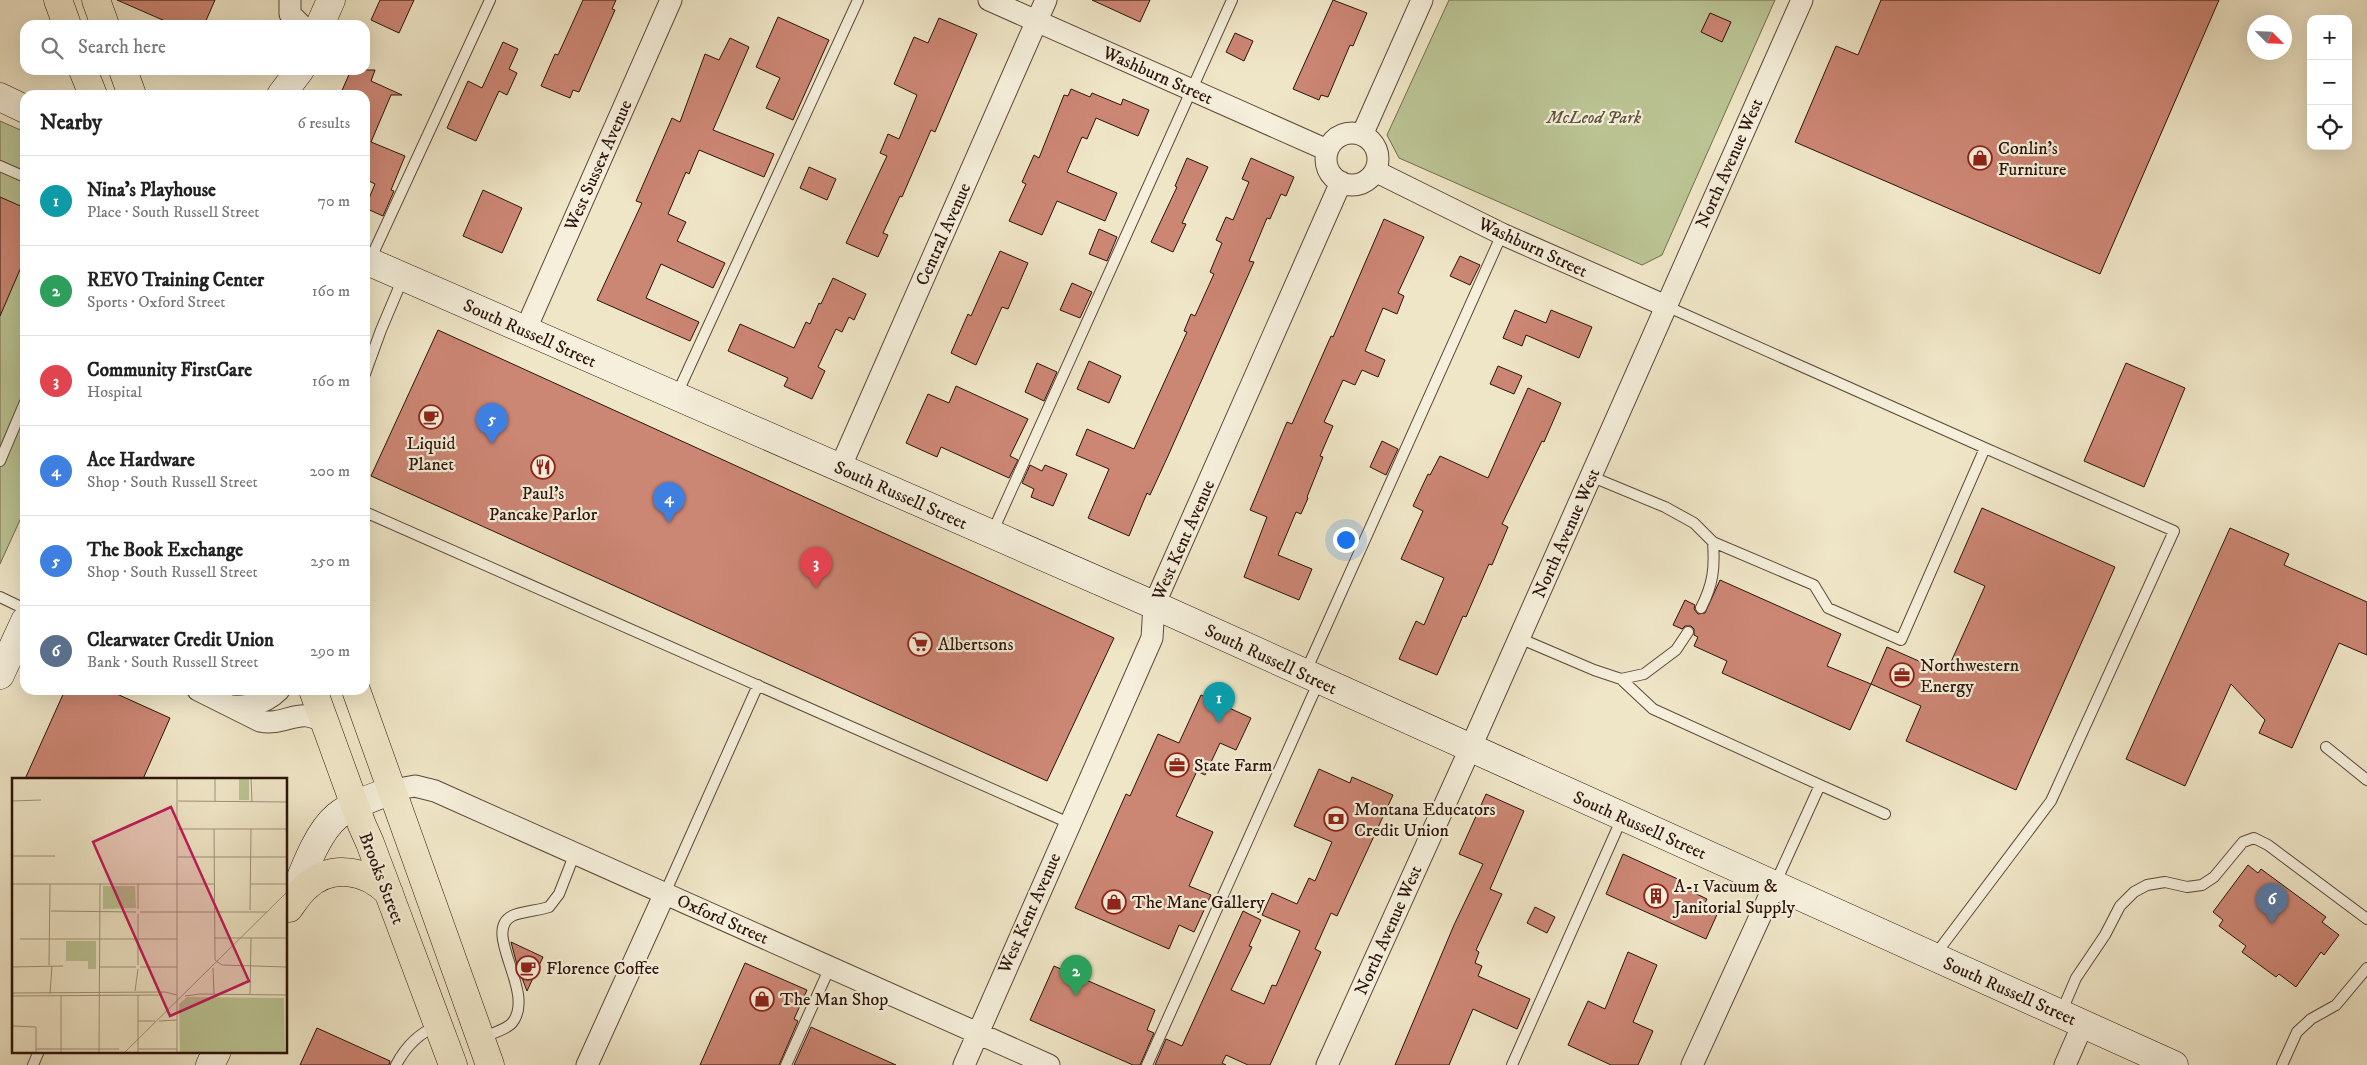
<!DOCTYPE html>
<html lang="en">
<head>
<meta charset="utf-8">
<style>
	:root { --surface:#fff; --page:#f2f2f2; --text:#222; --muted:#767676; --line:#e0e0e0; --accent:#0b8043 }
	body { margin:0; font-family:"IM FELL DW Pica",serif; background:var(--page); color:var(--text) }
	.controls { position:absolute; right:15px; top:15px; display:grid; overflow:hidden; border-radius:10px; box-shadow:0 5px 20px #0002 }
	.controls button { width:45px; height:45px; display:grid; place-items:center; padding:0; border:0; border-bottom:1px solid var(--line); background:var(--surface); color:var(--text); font:25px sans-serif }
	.compass { position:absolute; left:2247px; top:15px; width:45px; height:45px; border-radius:50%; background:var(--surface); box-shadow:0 5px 20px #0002; rotate:114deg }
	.you { position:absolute; left:1345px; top:539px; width:18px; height:18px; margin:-12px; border:4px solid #fff; border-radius:50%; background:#1a73e8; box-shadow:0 0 0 8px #1a73e833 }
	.badge { display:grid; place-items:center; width:32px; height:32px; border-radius:50%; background:var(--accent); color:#fff; font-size:16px; font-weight:700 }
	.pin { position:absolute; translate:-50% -41px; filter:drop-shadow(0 1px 2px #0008) }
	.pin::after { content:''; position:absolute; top:26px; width:18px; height:15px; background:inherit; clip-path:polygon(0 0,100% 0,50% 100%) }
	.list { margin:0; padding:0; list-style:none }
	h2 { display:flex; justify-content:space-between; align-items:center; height:65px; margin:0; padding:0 20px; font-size:21px }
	h2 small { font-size:16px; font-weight:400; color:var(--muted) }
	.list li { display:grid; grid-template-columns:32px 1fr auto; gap:15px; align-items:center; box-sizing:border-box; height:90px; padding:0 20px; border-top:1px solid var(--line) }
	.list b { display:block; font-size:19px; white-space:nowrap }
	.list p { margin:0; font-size:16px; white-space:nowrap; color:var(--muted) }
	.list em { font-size:16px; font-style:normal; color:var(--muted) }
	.icon { flex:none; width:28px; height:28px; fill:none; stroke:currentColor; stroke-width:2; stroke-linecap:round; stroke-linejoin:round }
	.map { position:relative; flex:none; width:2367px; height:1065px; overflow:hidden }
	.search { position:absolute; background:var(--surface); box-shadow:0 5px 20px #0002; left:20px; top:20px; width:350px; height:55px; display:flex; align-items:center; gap:12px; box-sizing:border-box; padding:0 18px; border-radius:15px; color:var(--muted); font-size:19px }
	.panel { position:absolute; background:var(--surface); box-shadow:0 5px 20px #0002; left:20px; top:90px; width:350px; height:605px; border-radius:15px }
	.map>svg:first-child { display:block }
</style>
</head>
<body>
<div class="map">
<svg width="2367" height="1065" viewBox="0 0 2367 1065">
	<rect width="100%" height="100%" fill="#efe6c7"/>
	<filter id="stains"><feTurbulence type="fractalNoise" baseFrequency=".004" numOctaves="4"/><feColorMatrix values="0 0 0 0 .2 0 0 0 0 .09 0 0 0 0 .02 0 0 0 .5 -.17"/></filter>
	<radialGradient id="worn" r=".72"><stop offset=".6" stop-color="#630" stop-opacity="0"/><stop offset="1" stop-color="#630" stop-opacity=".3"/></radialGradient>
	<path fill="#bbc494" stroke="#746c4e" d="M1449 0H1775L1662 255 1642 265 1399 158 1387 135Z
		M0 121 25 132V509L0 564Z"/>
	<path fill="#cc8674" stroke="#2c1309" d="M117 0H215L204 25H166L165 21Z
		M380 0H414L399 33 371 20Z
		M583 0H616L612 9 615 10 579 92 573 90 570 98 541 86 555 54 558 55Z
		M1092 0H1150L1140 22Z
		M1333 0 1367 13 1353 46 1350 45 1328 97 1321 95 1319 100 1293 89Z
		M1881 0H2219L2100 274 1795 142 1836 46 1858 55Z
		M1710 13 1731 22 1722 42 1701 32Z
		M778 17 829 40 793 120 766 108 780 78 756 67Z
		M939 18 977 34 935 132 931 130 902 197 900 196 883 233 888 235 878 257 846 243 887 156 880 153 888 134 899 139 917 95 894 84 914 37 928 43Z
		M1235 33 1253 41 1244 61 1226 52Z
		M730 38 749 47 713 130 774 154 764 177 699 150 689 174 686 172 668 214 686 222 677 241 725 263 713 288 661 264 646 298 699 322 690 341 597 300 642 203 636 201 672 118 680 122 705 54 719 60Z
		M503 42 518 49 509 69 517 73 507 95 499 91 476 141 447 128 468 81 482 88Z
		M351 70H375L371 81 402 95H391L371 142 405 156 391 190 394 191 383 216 365 208 375 184 365 179V95H340Z
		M1071 89 1090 97 1092 93 1121 105 1123 99 1149 110 1138 136 1096 118 1087 139 1082 137 1067 172 1117 193 1105 221 1057 201 1042 235 1009 221 1026 184 1022 182 1034 155 1039 158 1064 95 1068 96Z
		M1187 158 1208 167 1182 223 1186 224 1173 252 1151 242 1177 187 1175 186Z
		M1251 158 1294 177 1286 196 1281 194 1270 219 1267 218 1249 261 1254 262 1168 456 1150 495 1147 493 1129 536 1088 518 1109 469 1076 455 1087 429 1134 449 1187 332 1184 331 1191 314 1195 316 1214 274 1210 272 1222 243 1216 240 1226 217 1233 220 1249 182 1242 179Z
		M809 167 836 179 827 200 800 188Z
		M483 190 522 208 502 253 463 236Z
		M0 197 25 208V258L0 316Z
		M1384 219 1424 237 1398 293 1404 296 1397 314 1383 308 1365 351 1385 360 1378 377 1362 370 1355 385 1343 380 1324 422 1333 426 1320 456 1323 457 1307 497 1308 498 1301 514 1296 512 1278 555 1312 569 1299 600 1244 577 1267 517 1250 510 1287 422 1292 424 1331 336 1333 337Z
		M1099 229 1117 237 1107 261 1089 254Z
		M1000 251 1028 263 1008 309 1002 307 976 365 951 353 968 314 971 316Z
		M1460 256 1480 265 1470 285 1450 276Z
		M833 278 866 294 854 320 849 317 842 332 836 329 818 367 825 371 812 399 784 386 788 378 728 351 740 324 794 348 806 322 810 324 819 303 821 304Z
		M1072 283 1092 292 1080 318 1060 310Z
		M1515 310 1546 323 1551 310 1592 327 1579 358 1526 335 1522 346 1503 338Z
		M438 330 1114 638 1047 781 371 476Z
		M1089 361 1121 376 1109 403 1077 389Z
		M1037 363 1057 372 1044 401 1025 392Z
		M2126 363 2185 388 2144 487 2084 461Z
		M1498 366 1522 376 1514 394 1490 384Z
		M956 386 1028 419 1010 456 1018 460 1009 478 941 447 937 457 906 443 928 394 949 403Z
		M1528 388 1561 403 1544 442 1542 441 1502 524 1508 527 1492 565 1489 564 1466 617 1463 616 1437 675 1399 659 1416 621 1424 625 1444 578 1401 559 1423 511 1413 506 1428 474 1430 475 1440 456 1488 478Z
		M1382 441 1398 449 1386 475 1370 467Z
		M1030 465 1042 471 1045 465 1067 474 1053 506 1031 497 1034 489 1022 483Z
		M1982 508 2115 567 2016 790 1906 741 1921 706 1871 684 1887 647 1946 673 1985 586 1954 572Z
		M2230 528 2289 554 2284 565 2367 602V655L2339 643 2292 748 2259 733 2265 720 2231 684 2185 786 2126 759Z
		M1720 580 1841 634 1827 666 1871 684 1850 730 1722 673 1727 661 1694 646 1698 637 1694 635V629L1691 626H1685L1682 629 1673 625 1685 600 1695 605 1694 609 1698 614 1705 613Z
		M65 690H108L170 718 143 779H25Z
		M1201 695 1251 718 1236 750 1220 743 1205 775 1197 771 1176 816 1213 832 1189 886 1211 895 1194 932 1179 925 1169 949 1075 908 1126 794 1130 796 1158 734 1179 743Z
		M1319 769 1350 783 1352 777 1393 795 1337 916 1331 913 1315 949 1321 952 1270 1065H1248L1226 1055 1222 1063 1226 1065H1155L1166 1039 1182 1046 1243 911 1261 920 1249 946 1252 947 1231 990 1264 1004 1272 985 1276 986 1300 931 1262 915 1272 893 1297 904 1309 878 1315 881 1332 842 1294 826Z
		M1486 794 1524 811 1490 889 1502 894 1476 950 1479 952 1475 963 1482 966 1478 976 1530 999 1517 1029 1473 1009 1449 1065H1395L1454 925 1483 864 1459 854Z
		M1623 854 1682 881 1680 886 1707 899 1705 903 1719 910 1706 939 1606 894Z
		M2248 865 2258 873 2261 869 2326 917 2322 922 2339 935 2324 955 2321 952 2296 987 2279 974 2276 977 2242 952 2246 946 2219 926 2223 920 2213 912Z
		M1535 907 1555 917 1547 933 1527 923Z
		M511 942 543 957 527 991 517 965Z
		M1628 952 1657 965 1633 1022 1653 1031 1638 1065H1611L1568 1045 1588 1001 1605 1009Z
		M745 963 807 990 794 1019 798 1021 779 1065H700Z
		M1054 966 1155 1010 1147 1030 1154 1033 1140 1065H1133L1030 1020Z
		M811 1027 813 1028 896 1065H794Z
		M317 1028 390 1061 389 1065H300Z"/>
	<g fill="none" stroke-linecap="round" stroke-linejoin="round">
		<g stroke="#5d4838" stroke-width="12">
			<path id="lane" d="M0 166 25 177
				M370 260 490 0
				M365 374 381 330 403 278
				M677 394 858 0
				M0 461 25 402
				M1590 476 1665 507 1694 523 1713 542 1814 585 1828 608 1901 640 1985 448 1666 306
				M365 512 1069 823
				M992 533 1232 0
				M0 597 25 609
				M1701 608C1713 584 1715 569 1713 542
				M1519 638 1594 670 1621 679 1644 674 1676 650 1688 632
				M1306 671 1502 234
				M1621 679 1653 709 1820 785 1775 884
				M2326 747 2367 780
				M1820 785 1885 814
				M665 893 758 685
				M1935 955 2051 801 2174 531 1985 448
				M2061 1013 2076 978 2105 935 2120 906 2134 892 2147 885 2165 882 2187 887 2202 885 2214 877 2243 842 2254 838 2268 845 2367 919
				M481 1038C490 1034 506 1030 512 1023 537 993 481 932 512 916 518 912 541 910 549 907L559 894 575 853
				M33 1065 39 1051
				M396 1065C405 1048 419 1033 437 1026
				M786 1065 830 967
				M1147 1065 1319 681
				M1512 1065 1622 818
				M2282 1065 2297 1032 2311 1019 2336 1005 2367 968"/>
		</g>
		<g stroke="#5d4838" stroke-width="23">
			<path id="street" d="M290 0V14L301 25
				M989 0 1327 150
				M1326 159a26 26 0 1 1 52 0a26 26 0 1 1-52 0Z
				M1362 135 1422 0
				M1375 171 1502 234 1666 306
				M525 331 671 0
				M840 468 1046 0
				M198 690 260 721C287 727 301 703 328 726
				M232 706C250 707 266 703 279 690
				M393 790 415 786 435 791 1049 1065
				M587 1065 665 893
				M964 1065 1152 638 1154 605 1341 182
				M1327 1065 1470 749 1802 0
				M1692 1065 1775 884
				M2065 1065 2083 1024"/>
		</g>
		<g stroke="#2c1309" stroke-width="29">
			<path id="secondary" d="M320 25 331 0
				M281 95 300 70
				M0 97 25 109
				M365 260 1154 605 2174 1065
				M0 675 25 621
				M290 905C301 879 315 834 337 816 352 804 375 797 393 790
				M210 1065 217 1051"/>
		</g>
		<g stroke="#2c1309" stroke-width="29">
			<path id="highway" d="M58 0 67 25
				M96 0 105 25
				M83 70 93 95
				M123 70 132 95
				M313 690 362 825 370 843 453 1065
				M356 690 490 1065
				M289 908C294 901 299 893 306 887 331 863 367 870 389 893"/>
		</g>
		<use href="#lane" stroke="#f5efdb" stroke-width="10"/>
		<use href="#street" stroke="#f5efdb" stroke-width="21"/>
		<use href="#secondary" stroke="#f5efdb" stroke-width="28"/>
		<use href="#highway" stroke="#efe6c7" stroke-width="28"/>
	</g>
	<defs>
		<g id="shop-ring" transform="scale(1.25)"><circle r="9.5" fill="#f5efdb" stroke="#8f2418" stroke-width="1.5"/><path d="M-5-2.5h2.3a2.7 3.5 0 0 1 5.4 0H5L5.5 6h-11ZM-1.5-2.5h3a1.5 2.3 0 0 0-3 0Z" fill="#8f2418"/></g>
		<g id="cafe-ring" transform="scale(1.25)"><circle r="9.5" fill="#f5efdb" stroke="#8f2418" stroke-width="1.5"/><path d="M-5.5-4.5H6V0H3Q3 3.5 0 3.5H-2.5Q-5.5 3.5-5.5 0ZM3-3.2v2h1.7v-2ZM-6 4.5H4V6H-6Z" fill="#8f2418"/></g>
		<g id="restaurant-ring" transform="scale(1.25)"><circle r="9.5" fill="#f5efdb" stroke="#8f2418" stroke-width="1.5"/><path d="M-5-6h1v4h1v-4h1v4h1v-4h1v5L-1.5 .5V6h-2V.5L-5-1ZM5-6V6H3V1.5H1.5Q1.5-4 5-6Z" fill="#8f2418"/></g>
		<g id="supermarket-ring" transform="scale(1.25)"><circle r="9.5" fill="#f5efdb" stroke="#8f2418" stroke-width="1.5"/><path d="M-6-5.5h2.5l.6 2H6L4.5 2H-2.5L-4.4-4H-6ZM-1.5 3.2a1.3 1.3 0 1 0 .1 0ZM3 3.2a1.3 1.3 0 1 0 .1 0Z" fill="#8f2418"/></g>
		<g id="office-ring" transform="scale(1.25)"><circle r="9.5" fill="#f5efdb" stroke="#8f2418" stroke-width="1.5"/><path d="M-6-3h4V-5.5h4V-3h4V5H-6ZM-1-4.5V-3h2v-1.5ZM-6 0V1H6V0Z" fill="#8f2418"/></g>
		<g id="bank-ring" transform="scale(1.25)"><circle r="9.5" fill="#f5efdb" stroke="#8f2418" stroke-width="1.5"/><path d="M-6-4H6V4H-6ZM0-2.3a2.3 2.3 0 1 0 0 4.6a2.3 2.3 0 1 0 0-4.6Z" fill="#8f2418"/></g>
		<g id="building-ring" transform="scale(1.25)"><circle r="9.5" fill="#f5efdb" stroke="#8f2418" stroke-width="1.5"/><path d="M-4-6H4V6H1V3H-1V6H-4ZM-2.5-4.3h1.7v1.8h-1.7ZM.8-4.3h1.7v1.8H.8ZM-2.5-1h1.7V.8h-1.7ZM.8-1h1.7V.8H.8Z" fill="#8f2418"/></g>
	</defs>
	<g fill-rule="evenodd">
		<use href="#shop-ring" x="1980" y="158"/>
		<use href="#cafe-ring" x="431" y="417"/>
		<use href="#restaurant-ring" x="543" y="467"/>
		<use href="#supermarket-ring" x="920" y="644"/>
		<use href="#office-ring" x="1902" y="675"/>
		<use href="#office-ring" x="1177" y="765"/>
		<use href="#bank-ring" x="1336" y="819"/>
		<use href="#building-ring" x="1656" y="896"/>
		<use href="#shop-ring" x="1114" y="902"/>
		<use href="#cafe-ring" x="528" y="968"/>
		<use href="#shop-ring" x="762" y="999"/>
	</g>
	<g text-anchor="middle" stroke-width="4.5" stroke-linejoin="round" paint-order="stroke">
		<g font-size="18" fill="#2c1309" stroke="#f5efdb">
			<text transform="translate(1158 75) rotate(24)" y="6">Washburn Street</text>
			<text transform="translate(1729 163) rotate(-66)" y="6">North Avenue West</text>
			<text transform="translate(598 165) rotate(-66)" y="6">West Sussex Avenue</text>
			<text transform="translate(943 234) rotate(-66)" y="6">Central Avenue</text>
			<text transform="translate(1533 247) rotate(25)" y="6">Washburn Street</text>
			<text transform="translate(530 333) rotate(24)" y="6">South Russell Street</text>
			<text transform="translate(901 495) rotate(24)" y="6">South Russell Street</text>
			<text transform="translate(1566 533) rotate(-66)" y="6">North Avenue West</text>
			<text transform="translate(1183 540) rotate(-66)" y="6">West Kent Avenue</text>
			<text transform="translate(1271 659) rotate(25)" y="6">South Russell Street</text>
			<text transform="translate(1640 825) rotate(24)" y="6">South Russell Street</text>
			<text transform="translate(382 878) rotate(69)" y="6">Brooks Street</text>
			<text transform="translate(1029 913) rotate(-66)" y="6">West Kent Avenue</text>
			<text transform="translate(723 919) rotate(24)" y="6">Oxford Street</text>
			<text transform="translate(1388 930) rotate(-66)" y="6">North Avenue West</text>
			<text transform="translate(2010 991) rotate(24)" y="6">South Russell Street</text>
		</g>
		<g font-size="18" font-style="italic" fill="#5e513a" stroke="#f5efdb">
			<text x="1594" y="123">McLeod Park</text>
		</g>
		<g font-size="18" fill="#2c1309" stroke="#f5efdb" text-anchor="start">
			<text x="1998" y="154">Conlin's<tspan x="1998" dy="21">Furniture</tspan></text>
			<text x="431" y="449" text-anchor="middle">Liquid<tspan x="431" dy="21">Planet</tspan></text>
			<text x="543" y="499" text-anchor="middle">Paul's<tspan x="543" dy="21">Pancake Parlor</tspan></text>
			<text x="938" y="650">Albertsons</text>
			<text x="1920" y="671">Northwestern<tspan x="1920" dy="21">Energy</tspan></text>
			<text x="1194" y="771">State Farm</text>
			<text x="1354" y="815">Montana Educators<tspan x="1354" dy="21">Credit Union</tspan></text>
			<text x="1674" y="892">A-1 Vacuum &amp;<tspan x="1674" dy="21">Janitorial Supply</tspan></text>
			<text x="1132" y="908">The Mane Gallery</text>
			<text x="546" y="974">Florence Coffee</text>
			<text x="780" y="1005">The Man Shop</text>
		</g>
	</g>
	<g transform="translate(12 778)">
		<rect width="275" height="275" fill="#efe6c7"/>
		<path d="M227 0H237V22H227ZM91 108H123L124 130 91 131ZM54 163H84V191H76V183H54ZM175 219 272 220 273 275H168L167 226Z" fill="#bbc494"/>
		<path fill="none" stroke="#a1927b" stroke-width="1" d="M165 0V275M239 0 240 24M0 23 29 22M166 23 275 24M203 23V0M166 51H275M202 51 203 182 210 187 275 189M0 78H43M165 79H275M0 106H202M239 106H275M126 131V106M238 132 239 51M39 133 124 134M128 134H255M202 160H275M8 161H165M37 187 38 106M126 187V136M0 189 51 188M87 189H124M128 189H165M201 190 202 216M275 199V218M123 213 126 191M0 215 153 214 165 217M38 216 40 188M188 216 275 217M238 216 239 160M49 217V275M0 218 148 217 150 214M173 218 188 216M126 243H143M147 243 165 242M0 248 24 249V275M24 271H107M126 271H165M87 275 88 106M112 275 275 114M126 275V217"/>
		<path fill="#c2185b" fill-opacity="0.15" stroke="#c2185b" stroke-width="2.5" d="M159 29 237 203 158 238 81 64Z"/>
		<rect width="275" height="275" fill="none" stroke="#2c1309" stroke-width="2.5"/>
	</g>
	<rect width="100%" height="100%" filter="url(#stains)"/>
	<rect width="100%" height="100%" fill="url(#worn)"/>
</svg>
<div class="controls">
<button>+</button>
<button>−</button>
<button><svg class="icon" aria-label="locate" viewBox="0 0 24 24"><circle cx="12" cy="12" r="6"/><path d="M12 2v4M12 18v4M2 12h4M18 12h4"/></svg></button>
</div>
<svg class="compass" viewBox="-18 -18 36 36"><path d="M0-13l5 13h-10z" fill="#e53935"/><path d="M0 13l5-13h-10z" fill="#767676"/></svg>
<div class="you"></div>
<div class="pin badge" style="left:1219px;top:723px;background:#0f9aa8">1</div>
<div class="pin badge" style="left:1076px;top:996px;background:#2e9e5b">2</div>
<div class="pin badge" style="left:816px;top:588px;background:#e0444e">3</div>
<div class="pin badge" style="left:669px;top:523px;background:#3f7fe0">4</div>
<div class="pin badge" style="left:492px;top:444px;background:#3f7fe0">5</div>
<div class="pin badge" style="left:2272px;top:924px;background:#5c6f8a">6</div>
<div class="search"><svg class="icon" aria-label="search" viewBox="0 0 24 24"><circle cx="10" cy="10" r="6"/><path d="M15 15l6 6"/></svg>Search here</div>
<section class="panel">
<h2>Nearby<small>6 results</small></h2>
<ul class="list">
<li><span class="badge" style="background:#0f9aa8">1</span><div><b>Nina's Playhouse</b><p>Place · South Russell Street</p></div><em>70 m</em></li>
<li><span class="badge" style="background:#2e9e5b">2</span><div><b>REVO Training Center</b><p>Sports · Oxford Street</p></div><em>160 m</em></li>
<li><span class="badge" style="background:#e0444e">3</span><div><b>Community FirstCare</b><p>Hospital</p></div><em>160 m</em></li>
<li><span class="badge" style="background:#3f7fe0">4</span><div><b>Ace Hardware</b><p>Shop · South Russell Street</p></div><em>200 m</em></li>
<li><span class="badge" style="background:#3f7fe0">5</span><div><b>The Book Exchange</b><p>Shop · South Russell Street</p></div><em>250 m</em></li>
<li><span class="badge" style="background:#5c6f8a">6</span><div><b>Clearwater Credit Union</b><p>Bank · South Russell Street</p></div><em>290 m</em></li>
</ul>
</section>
</div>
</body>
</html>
